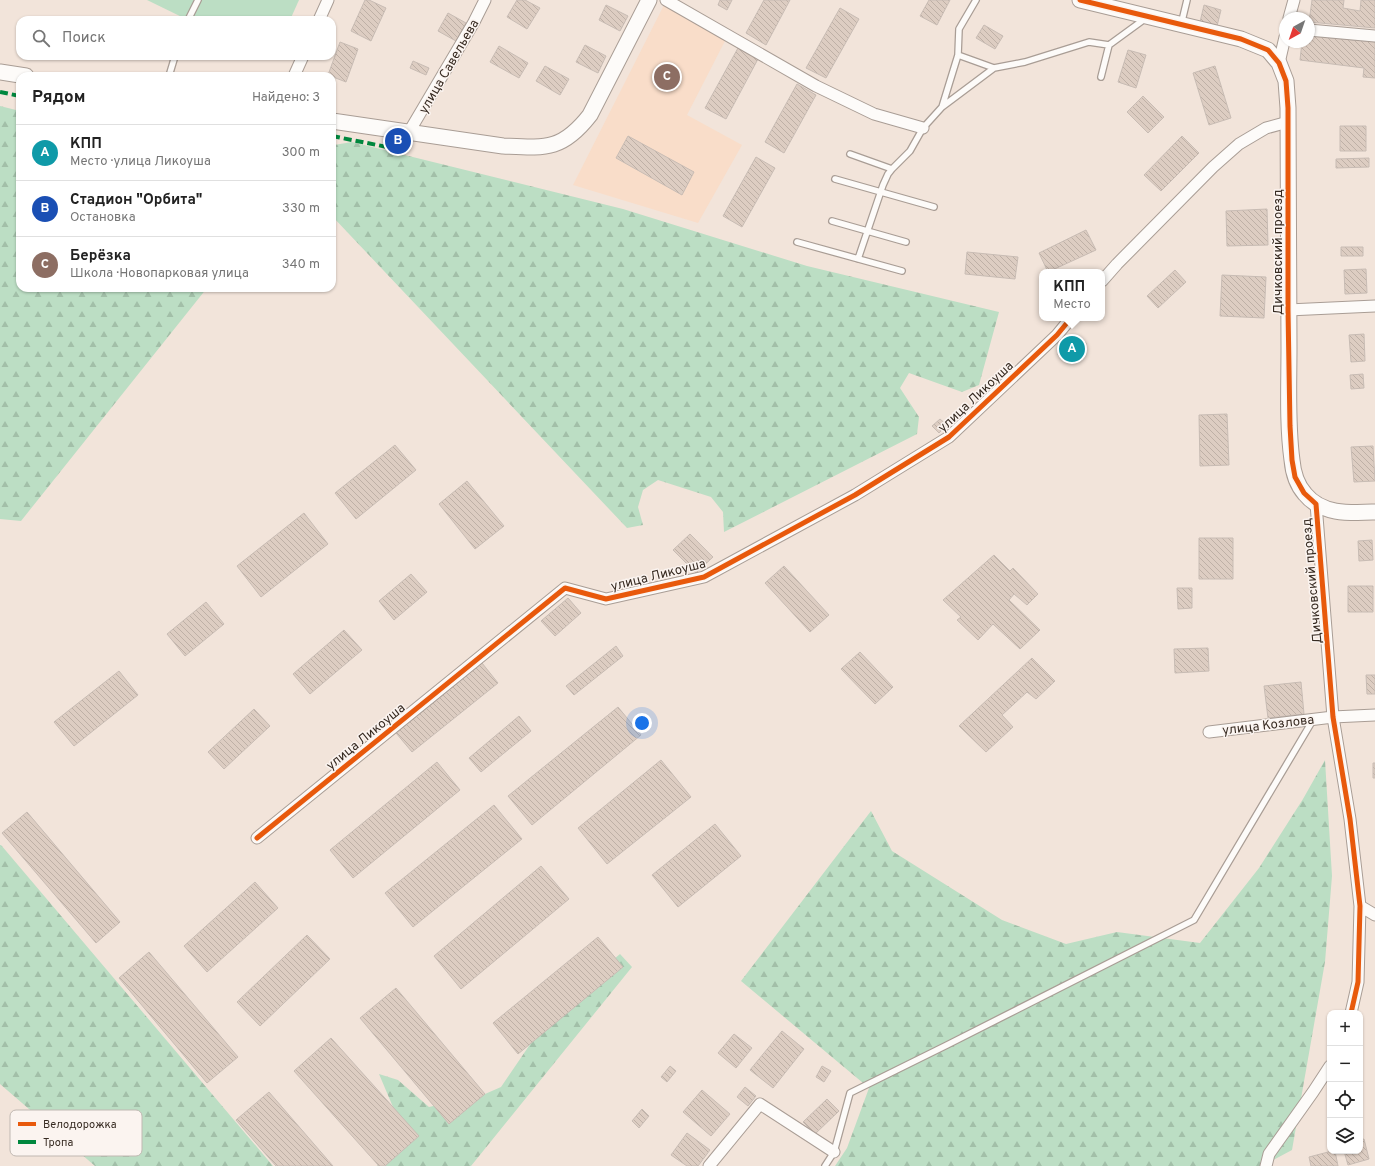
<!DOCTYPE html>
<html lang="ru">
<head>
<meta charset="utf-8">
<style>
	:root { --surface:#fff; --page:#f2f2f2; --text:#222; --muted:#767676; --line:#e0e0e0; --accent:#2563eb }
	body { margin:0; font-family:Overpass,sans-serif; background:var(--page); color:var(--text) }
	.controls { position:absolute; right:12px; bottom:12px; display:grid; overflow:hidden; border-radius:8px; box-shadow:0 1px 3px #0004 }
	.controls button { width:36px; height:36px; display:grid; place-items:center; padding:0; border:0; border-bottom:1px solid var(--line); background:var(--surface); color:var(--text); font:20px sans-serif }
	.compass { position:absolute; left:1279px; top:12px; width:36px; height:36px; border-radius:50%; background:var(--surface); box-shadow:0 1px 3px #0004; rotate:220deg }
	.you { position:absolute; left:642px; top:723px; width:14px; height:14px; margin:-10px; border:3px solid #fff; border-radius:50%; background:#1a73e8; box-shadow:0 0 0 6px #1a73e833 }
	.badge { display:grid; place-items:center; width:26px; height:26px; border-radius:50%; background:var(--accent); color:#fff; font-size:13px; font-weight:700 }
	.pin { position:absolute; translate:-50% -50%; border:2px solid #fff; box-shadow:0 1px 4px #0006 }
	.popup { position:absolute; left:1039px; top:269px; width:66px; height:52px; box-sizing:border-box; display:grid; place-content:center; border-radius:8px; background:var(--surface); filter:drop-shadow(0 1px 3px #0005); font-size:13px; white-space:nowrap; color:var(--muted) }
	.popup b { font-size:15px; color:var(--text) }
	.popup::after { content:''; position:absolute; left:50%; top:100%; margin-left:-8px; border:8px solid transparent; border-top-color:var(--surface) }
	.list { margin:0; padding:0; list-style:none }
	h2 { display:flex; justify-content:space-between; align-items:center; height:52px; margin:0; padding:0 16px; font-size:17px }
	h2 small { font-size:13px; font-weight:400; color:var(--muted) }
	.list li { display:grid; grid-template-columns:26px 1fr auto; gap:12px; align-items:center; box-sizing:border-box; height:56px; padding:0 16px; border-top:1px solid var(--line) }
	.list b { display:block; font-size:15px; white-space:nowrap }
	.list p { margin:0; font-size:13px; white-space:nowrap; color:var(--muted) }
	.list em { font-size:13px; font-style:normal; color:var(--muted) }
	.icon { flex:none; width:22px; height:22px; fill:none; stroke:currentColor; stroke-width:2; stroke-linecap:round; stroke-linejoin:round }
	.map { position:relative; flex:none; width:1375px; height:1166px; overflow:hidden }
	.search { position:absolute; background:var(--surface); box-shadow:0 1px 3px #0004; left:16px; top:16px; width:320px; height:44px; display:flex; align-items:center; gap:10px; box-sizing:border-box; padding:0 14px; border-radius:12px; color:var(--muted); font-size:15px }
	.panel { position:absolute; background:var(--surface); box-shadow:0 1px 3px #0004; left:16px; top:72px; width:320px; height:220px; border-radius:12px }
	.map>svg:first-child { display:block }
</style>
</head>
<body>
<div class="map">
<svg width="1375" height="1166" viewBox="0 0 1375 1166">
	<defs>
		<pattern id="forest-firs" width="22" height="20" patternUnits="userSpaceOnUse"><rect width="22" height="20" fill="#bcdec4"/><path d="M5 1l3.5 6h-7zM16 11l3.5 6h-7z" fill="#a2bfa8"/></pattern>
		<pattern id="building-back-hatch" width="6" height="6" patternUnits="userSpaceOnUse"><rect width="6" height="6" fill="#ddcdc2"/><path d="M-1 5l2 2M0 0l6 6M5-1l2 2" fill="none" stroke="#beb0a6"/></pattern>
	</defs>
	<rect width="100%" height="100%" fill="#f2e4da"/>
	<path fill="#f9ddc9" d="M664 5 726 39 687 115 742 145 698 223 573 185Z"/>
	<path fill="url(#forest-firs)" d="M0 106 20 111V288H207L21 521 0 519Z
		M352 142 623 209 807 266 999 312 979 385 962 392 909 373 900 388 919 417 917 434 724 532 723 512 711 497 658 480 643 490 638 507 643 525 627 528 332 216V146L334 145Z
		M1325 760 1332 876 1325 962 1292 1150 1262 1166H835L847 1148 869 1088 741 981 871 811 892 851 1002 920 1066 944 1117 932 1200 943 1259 868 1303 799Z
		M0 845H1L273 1166H95L0 1084Z
		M620 954 632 967 471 1166H377L407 1140 379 1074 398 1080 429 1107 485 1094 501 1087 552 1012Z"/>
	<path fill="#bcdec4" d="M147 0H299L290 20H188Z"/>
	<path fill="url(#building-back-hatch)" stroke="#c8bcb4" d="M365 0H369L386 8 371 41 351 31Z
		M517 0H525L540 8 527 29 507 17Z
		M720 0H732L727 10 718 5Z
		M764 0H790L766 45 746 33Z
		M929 0H950L937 25 920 16Z
		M1312 0H1344L1343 8 1360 11 1361 0H1375V28L1309 22Z
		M606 5 628 16 620 31 599 20Z
		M1204 5 1221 10 1217 26 1200 22Z
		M840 8 859 19 826 78 806 68Z
		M448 13 466 23 456 41 438 31Z
		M984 25 1003 36 995 49 976 38Z
		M1309 36 1375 42V78L1363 77 1364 68 1300 60 1302 42H1309Z
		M340 42 358 49 346 82 328 75Z
		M585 45 606 56 598 73 576 62Z
		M499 46 528 63 519 78 490 62Z
		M738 48 758 59 726 119 705 108Z
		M1128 50 1146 55 1136 88 1118 82Z
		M413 61 429 68 426 75 410 68Z
		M545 66 569 79 560 95 536 81Z
		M1215 66 1231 118 1209 125 1193 73Z
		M797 84 816 95 784 153 765 142Z
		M1143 96 1164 117 1148 133 1127 112Z
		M1340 126H1366V151H1340Z
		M628 136 694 172 682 195 616 158Z
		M1182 136 1199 153 1161 191 1144 175Z
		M756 157 775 168 742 227 723 216Z
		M1369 158V167L1336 168V159Z
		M1267 209 1268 245 1227 246 1226 211Z
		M1086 230 1096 250 1048 272 1039 253Z
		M1341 247H1363V256H1341Z
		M967 252 1018 257 1015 279 965 274Z
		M1366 269 1367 293 1345 294 1344 270Z
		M1175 270 1186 282 1158 308 1147 296Z
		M1222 275 1266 277 1264 318 1220 316Z
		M1364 334 1365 361 1351 362 1349 335Z
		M1063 337 1086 343 1081 361 1058 355Z
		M1363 374 1364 388 1351 389 1350 375Z
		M1227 414 1229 465 1200 466 1199 415Z
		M940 419 947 425 939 433 932 426Z
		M395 445 416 470 356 519 335 493Z
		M1373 446 1375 481 1354 482 1351 447Z
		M467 481 504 526 475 549 439 504Z
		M304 513 328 544 261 597 237 566Z
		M690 534 713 557 696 573 673 550Z
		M1199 538H1233V579H1199Z
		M1372 540 1373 560 1359 561 1358 541Z
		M994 555 1010 571 1013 568 1038 594 1027 605 1014 594 1009 600 1040 630 1020 649 993 624 978 640 957 620 961 617 943 600Z
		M784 566 829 615 810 632 765 583Z
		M411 574 427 592 394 620 379 601Z
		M1348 586H1373V612H1348Z
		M1177 588H1192V608L1178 609Z
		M568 598 581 613 555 636 541 621Z
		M206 602 224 624 185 656 167 634Z
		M344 630 362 650 310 694 293 674Z
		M616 646 623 656 574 695 566 686Z
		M1208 648 1209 671 1175 673 1174 649Z
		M860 652 893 687 875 704 841 669Z
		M1032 658 1055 681 1036 699 1027 692 1002 715 1013 727 986 752 959 726Z
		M482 663 498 683 412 752 396 733Z
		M119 671 138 695 74 746 54 722Z
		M1366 675H1375V694H1367Z
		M1301 682 1304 714 1268 718 1264 686Z
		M618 707 641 735 532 825 508 796Z
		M254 709 270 726 224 769 208 752Z
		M519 716 531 731 481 772 469 758Z
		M661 760 691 797 607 864 578 828Z
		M437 762 460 790 353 878 330 850Z
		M1373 763H1375V778H1373Z
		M494 805 522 839 413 927 385 893Z
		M27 812 120 922 96 943 2 833Z
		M715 824 741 856 678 907 652 875Z
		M541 866 569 899 461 989 434 956Z
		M255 882 278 908 207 972 184 946Z
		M307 935 330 959 260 1026 237 1002Z
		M598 937 623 967 518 1054 493 1023Z
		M149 952 238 1057 207 1083 119 978Z
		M396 988 485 1094 449 1124 360 1018Z
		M782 1031 804 1049 773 1088 750 1070Z
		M734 1034 752 1048 736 1068 718 1053Z
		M331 1038 419 1136 385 1166H379L294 1071Z
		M670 1066 676 1071 667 1082 661 1077Z
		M822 1066 831 1071 824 1082 816 1077Z
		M745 1087 756 1096 748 1106 737 1097Z
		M702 1090 730 1114 711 1136 683 1112Z
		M269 1092 333 1166H276L236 1120Z
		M827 1099 839 1111 815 1134 803 1122Z
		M642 1109 649 1116 639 1128 632 1121Z
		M687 1133 710 1150 698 1166H687L671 1155Z
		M1364 1139 1369 1159 1348 1165 1344 1151H1360V1140Z
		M1332 1151H1335L1338 1166H1311L1309 1157Z"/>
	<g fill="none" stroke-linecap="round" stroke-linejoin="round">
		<g stroke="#a99d95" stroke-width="8">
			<path id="lane" d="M188 20 198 0
				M1181 25 1187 0
				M1109 45 1146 18
				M958 55 994 68
				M169 76 175 56
				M942 107 958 55 959 29 976 0
				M850 154 892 169
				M835 179 934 207
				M832 221 906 242
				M797 242 902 271
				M858 259 883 185 888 174 892 169 910 151 923 128 942 107 994 68 1025 62 1089 42 1109 45 1101 77
				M825 1166 834 1152 850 1093 947 1045 1194 920 1313 720"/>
		</g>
		<g stroke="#a99d95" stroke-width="13">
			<path id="street" d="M666 0 816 86 874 114 923 128
				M1289 18 1294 0
				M319 20 328 0
				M1309 30 1375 36
				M1279 63 1285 37
				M294 76 303 56
				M409 132 474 22 485 0
				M1102 281 1117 264 1213 167 1239 144 1266 128 1288 122
				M1288 310 1375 306
				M1316 504 1333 717 1350 819 1360 906 1358 982 1351 1013
				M1209 732 1333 717 1375 715
				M257 838 565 588 606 599 704 577 855 495 949 437 1057 335 1071 318
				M1360 906 1375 915
				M709 1166 760 1104 834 1152
				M1266 1166 1269 1154 1313 1092 1330 1066"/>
		</g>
		<g stroke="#a99d95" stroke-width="17">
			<path id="secondary" d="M1080 0 1241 39 1268 50 1279 63 1286 81 1288 108C1288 188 1288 268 1289 348 1289 385 1287 424 1292 460 1293 472 1297 485 1305 494 1322 515 1350 513 1375 512
				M0 72 26 76
				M332 121 503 146C545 148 562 151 590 115L649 0"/>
		</g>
		<use href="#lane" stroke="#fdfbf9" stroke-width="5.5"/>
		<use href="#street" stroke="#fdfbf9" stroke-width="11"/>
		<use href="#secondary" stroke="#fdfbf9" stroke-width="15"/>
		<path stroke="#00873e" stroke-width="4" stroke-dasharray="8 4" stroke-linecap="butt" d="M0 92 20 96
			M332 136 387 147"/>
		<g stroke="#fbf4f0" stroke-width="8">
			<path id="cycleway" d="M1080 0 1241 39 1268 50 1279 63 1286 81 1288 108V310L1290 426 1292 460 1295 477 1304 493 1316 504 1333 717 1350 819 1360 906 1358 982 1351 1013
				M257 838 565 588 606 599 704 577 855 495 949 437 1057 335 1071 318"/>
		</g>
		<use href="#cycleway" stroke="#e8590c" stroke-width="5"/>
	</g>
	<g text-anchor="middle" stroke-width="3" stroke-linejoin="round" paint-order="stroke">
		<g font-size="13" fill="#372b22" stroke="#fbf4f0">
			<text transform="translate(448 66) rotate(-60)" y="5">улица Савельева</text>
			<text transform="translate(1277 252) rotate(-90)" y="5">Дичковский проезд</text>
			<text transform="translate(975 396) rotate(-43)" y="5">улица Ликоуша</text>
			<text transform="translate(658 574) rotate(-14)" y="5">улица Ликоуша</text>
			<text transform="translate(1311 581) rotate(-95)" y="5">Дичковский проезд</text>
			<text transform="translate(1268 724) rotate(-7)" y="5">улица Козлова</text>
			<text transform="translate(365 736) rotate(-39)" y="5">улица Ликоуша</text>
		</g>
	</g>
	<rect x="10" y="1110" width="132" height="46" rx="6" fill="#fbf4f0" stroke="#c0b8b2" stroke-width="1"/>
	<rect x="18" y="1122" width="18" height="4" fill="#e8590c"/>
	<rect x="18" y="1140" width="18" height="4" fill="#00873e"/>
	<g font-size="11" fill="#372b22">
		<text x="43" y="1128">Велодорожка</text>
		<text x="43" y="1146">Тропа</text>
	</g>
</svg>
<div class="controls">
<button>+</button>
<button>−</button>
<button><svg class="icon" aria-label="locate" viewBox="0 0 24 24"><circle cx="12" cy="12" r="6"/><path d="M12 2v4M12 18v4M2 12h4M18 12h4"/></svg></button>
<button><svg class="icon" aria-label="layers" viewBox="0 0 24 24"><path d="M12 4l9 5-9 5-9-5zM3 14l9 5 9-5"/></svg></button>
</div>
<svg class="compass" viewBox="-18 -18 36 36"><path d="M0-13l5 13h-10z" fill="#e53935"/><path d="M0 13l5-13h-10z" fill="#767676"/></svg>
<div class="you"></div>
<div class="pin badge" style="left:1072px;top:349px;background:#0f9aa8">A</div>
<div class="popup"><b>КПП</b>Место</div>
<div class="pin badge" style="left:398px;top:141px;background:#1a4fb4">B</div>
<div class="pin badge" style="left:667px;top:77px;background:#8d6e63">C</div>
<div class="search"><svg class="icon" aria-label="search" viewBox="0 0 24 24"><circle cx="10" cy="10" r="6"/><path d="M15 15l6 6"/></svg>Поиск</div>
<section class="panel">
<h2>Рядом<small>Найдено: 3</small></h2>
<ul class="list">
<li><span class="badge" style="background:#0f9aa8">A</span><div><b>КПП</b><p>Место · улица Ликоуша</p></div><em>300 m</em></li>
<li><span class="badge" style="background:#1a4fb4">B</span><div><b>Стадион &quot;Орбита&quot;</b><p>Остановка</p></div><em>330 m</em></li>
<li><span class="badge" style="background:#8d6e63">C</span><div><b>Берёзка</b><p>Школа · Новопарковая улица</p></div><em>340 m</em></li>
</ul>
</section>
</div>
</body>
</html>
